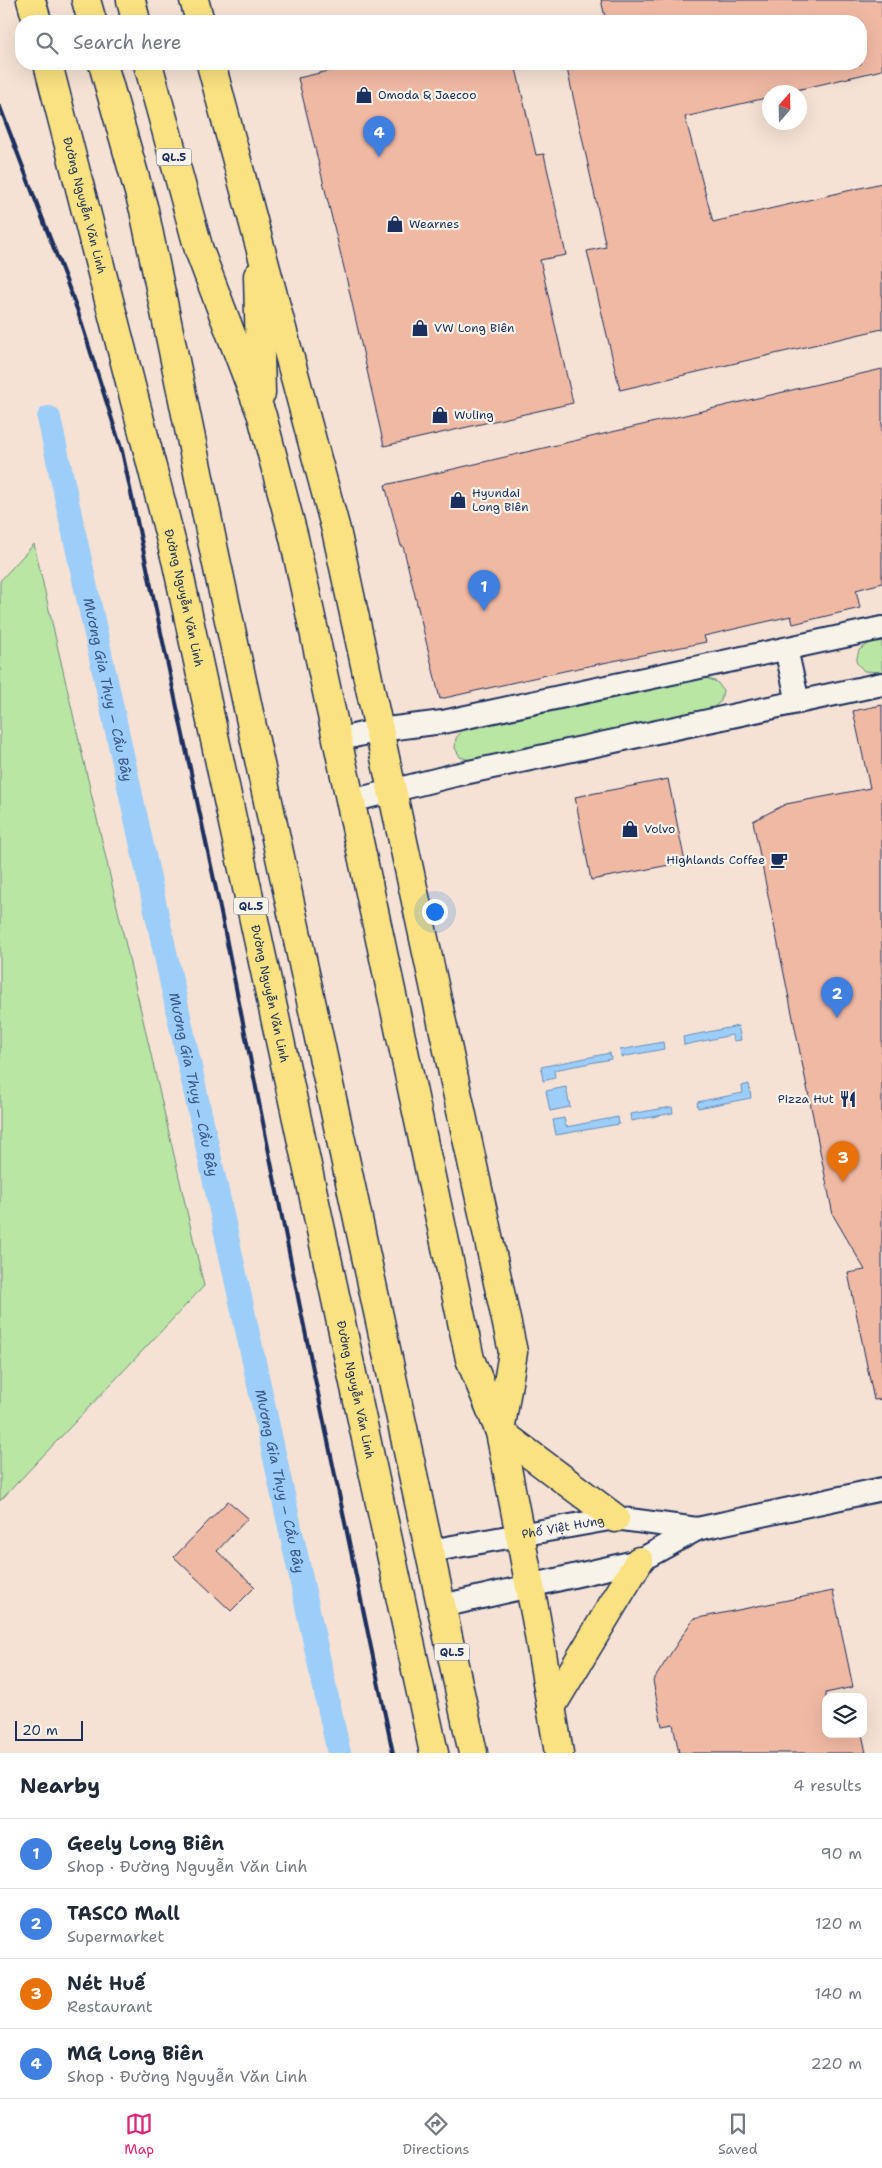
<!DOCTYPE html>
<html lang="en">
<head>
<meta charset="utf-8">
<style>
	:root { --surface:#fff; --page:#f6f6f7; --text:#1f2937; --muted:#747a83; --line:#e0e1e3; --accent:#db2777 }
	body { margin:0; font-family:"Shantell Sans",sans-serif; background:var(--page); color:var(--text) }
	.controls { position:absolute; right:15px; bottom:15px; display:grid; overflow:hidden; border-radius:10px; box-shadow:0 5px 20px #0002 }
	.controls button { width:45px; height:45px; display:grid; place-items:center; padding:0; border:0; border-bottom:1px solid var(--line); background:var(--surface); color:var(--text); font:25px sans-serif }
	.compass { position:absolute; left:762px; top:85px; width:45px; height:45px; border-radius:50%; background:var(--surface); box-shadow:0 5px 20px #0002; rotate:20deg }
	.scale { position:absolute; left:15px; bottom:12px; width:68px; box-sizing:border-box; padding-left:5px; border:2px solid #1b2f5e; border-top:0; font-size:14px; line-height:18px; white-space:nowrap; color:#1b2f5e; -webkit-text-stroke:4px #f7f3e8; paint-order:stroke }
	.you { position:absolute; left:434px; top:911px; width:18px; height:18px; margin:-12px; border:4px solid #fff; border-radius:50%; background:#1a73e8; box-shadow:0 0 0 8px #1a73e833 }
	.badge { display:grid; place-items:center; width:32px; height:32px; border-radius:50%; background:var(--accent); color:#fff; font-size:16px; font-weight:700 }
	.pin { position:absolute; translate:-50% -41px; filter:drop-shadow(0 1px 2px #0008) }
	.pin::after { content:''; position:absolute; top:26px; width:18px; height:15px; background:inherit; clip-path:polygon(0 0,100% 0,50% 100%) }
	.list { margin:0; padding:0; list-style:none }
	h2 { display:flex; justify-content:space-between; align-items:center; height:65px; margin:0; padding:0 20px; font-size:21px }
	h2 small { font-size:16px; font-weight:400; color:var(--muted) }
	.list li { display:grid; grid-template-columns:32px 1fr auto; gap:15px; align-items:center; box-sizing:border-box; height:70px; padding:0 20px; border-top:1px solid var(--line) }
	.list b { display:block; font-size:19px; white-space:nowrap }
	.list p { margin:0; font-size:16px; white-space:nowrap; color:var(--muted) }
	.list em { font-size:16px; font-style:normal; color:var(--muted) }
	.icon { flex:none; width:28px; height:28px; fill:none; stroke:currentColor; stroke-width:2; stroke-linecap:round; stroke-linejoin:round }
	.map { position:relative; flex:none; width:882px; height:1753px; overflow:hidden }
	.search { position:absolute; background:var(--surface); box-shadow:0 5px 20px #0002; left:15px; right:15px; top:15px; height:55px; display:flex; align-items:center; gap:12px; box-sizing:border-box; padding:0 18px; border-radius:20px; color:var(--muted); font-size:19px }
	.sheet { height:345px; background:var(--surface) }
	nav { display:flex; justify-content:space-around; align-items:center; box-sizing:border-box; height:70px; border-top:1px solid var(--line); background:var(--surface); font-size:14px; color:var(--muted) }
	nav a { display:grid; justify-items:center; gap:2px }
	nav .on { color:var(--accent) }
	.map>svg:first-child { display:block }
</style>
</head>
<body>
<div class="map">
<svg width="882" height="1753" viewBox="0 0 882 1753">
	<rect width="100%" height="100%" fill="#f5e2d4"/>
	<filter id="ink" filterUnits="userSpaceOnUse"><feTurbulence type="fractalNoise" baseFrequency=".02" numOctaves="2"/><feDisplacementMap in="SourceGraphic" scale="10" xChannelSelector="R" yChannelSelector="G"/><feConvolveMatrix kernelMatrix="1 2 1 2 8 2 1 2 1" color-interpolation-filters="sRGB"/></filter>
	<g filter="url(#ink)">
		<path fill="#bae6a3" stroke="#6a8a80" d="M34 544 204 1286 0 1501V581Z
			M882 641V672L864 671 856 662 859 650 870 643Z
			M706 678 717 682 723 690 721 701 713 708 470 760 460 757 455 748 456 738 463 730Z"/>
		<path fill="#9ccef9" stroke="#688ebb" d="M738 1026 741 1040 734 1041 732 1035 684 1045 683 1037Z
			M663 1042 664 1049 621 1057 620 1050Z
			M610 1053 611 1059 554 1070 555 1078 543 1081 541 1067Z
			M749 1084 751 1098 698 1108 697 1102 743 1093 742 1086Z
			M566 1087 570 1107 550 1111 546 1091Z
			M672 1107 673 1113 631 1121 630 1114Z
			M618 1117 619 1124 556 1135 553 1120 564 1118 566 1127Z"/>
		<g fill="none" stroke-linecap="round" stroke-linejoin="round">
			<path stroke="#9ccef9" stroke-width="24" id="s1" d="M49 418 339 1753"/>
		</g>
		<path fill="#f0b9a4" stroke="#1b2f5e" d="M601 0H882V70L788 92H770V97L685 117 713 222 882 183V329L620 390 587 251 606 247 566 64H861V21H606Z
			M359 64H515L536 155 544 154 566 255 540 260 573 403 384 446 345 272 298 78Z
			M882 369V583L856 590 860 608 793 624 791 616 704 636 706 642 564 671 440 699 403 546H401L385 485Z
			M882 705V1399L874 1400 848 1273 865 1270 833 1215 753 821 786 804 870 788 853 711Z
			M668 779 685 862 591 880 575 797Z
			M228 1501 248 1518 217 1551 255 1587 231 1611 174 1557Z
			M833 1591 853 1687 826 1693V1734H862L866 1753H679L673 1724 662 1726 653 1681 693 1619Z"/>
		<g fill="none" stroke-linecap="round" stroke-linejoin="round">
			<g stroke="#1b2f5e" stroke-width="26">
				<g id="minor">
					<path d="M786 649 798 702"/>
					<path d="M337 740 379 730 443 722 882 628"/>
					<path d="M351 801 455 775 882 684"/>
					<path id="s2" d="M430 1551 615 1518 697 1529"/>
					<path d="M442 1606 639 1561 697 1529 882 1489"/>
				</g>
			</g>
			<g stroke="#1b2f5e" stroke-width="31">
				<g id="highway">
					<path d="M31 0 37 21"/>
					<path d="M86 0 92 21"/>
					<path d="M131 0 136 21"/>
					<path d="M194 0 200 21"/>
					<path id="s3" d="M48 64 177 564 434 1753"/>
					<path d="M103 64 144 210 215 555 473 1753"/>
					<path d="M148 64 199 250 262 416 294 538 470 1359 500 1432 615 1518"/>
					<path d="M211 64 336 530 513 1352 500 1432 536 1618 559 1753"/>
					<path d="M258 276 261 393"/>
					<path d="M551 1707 639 1561"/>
				</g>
			</g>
			<use href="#minor" stroke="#f7f3e8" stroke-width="22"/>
			<use href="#highway" stroke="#fae181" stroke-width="28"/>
			<path stroke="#1b2f5e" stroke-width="4" d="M0 107 77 309 122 451 219 903 300 1307 393 1753"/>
		</g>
	</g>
	<defs>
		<g id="shop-bare" transform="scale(1.35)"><path d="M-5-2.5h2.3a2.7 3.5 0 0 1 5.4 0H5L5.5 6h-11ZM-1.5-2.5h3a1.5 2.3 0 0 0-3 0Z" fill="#1b2f5e" stroke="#f7f3e8" stroke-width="2.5" paint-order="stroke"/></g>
		<g id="cafe-bare" transform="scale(1.35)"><path d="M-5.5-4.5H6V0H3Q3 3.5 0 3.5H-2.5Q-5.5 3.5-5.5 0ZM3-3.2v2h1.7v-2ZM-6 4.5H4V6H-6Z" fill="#1b2f5e" stroke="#f7f3e8" stroke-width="2.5" paint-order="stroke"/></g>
		<g id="restaurant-bare" transform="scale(1.35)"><path d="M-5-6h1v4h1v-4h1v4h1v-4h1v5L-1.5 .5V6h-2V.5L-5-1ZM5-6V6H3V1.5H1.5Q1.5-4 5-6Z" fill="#1b2f5e" stroke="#f7f3e8" stroke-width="2.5" paint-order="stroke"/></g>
	</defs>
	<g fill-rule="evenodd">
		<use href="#shop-bare" x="364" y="95"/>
		<use href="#shop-bare" x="395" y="224"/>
		<use href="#shop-bare" x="420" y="328"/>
		<use href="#shop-bare" x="440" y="415"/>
		<use href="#shop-bare" x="458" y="500"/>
		<use href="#shop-bare" x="630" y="829"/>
		<use href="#cafe-bare" x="779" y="860"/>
		<use href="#restaurant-bare" x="848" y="1099"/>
	</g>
	<g text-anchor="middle" stroke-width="4.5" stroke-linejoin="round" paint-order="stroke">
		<g fill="#f7f3e8" stroke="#5d6a87" stroke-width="1">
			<rect x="156.5" y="148.5" width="35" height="17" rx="4"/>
			<rect x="233.5" y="897.5" width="35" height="17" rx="4"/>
			<rect x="434.5" y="1643.5" width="35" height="17" rx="4"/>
		</g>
		<g font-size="11" font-weight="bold" fill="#1b2f5e">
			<text x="174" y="161">QL.5</text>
			<text x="251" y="910">QL.5</text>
			<text x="452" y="1656">QL.5</text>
		</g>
		<g font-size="12" fill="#1b2f5e" stroke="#f7f3e8" text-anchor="start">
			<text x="378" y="99">Omoda &amp; Jaecoo</text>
			<text x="409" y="228">Wearnes</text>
			<text x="434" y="332">VW Long Biên</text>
			<text x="454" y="419">Wuling</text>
			<text x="472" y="497">Hyundai<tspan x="472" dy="14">Long Biên</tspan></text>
			<text x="644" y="833">Volvo</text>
			<text x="765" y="864" text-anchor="end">Highlands Coffee</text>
			<text x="834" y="1103" text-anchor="end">Pizza Hut</text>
		</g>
		<g font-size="12" fill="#1b2f5e" stroke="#f7f3e8">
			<text dy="4" stroke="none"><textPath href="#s3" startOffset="146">Đường Nguyễn Văn Linh</textPath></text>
			<text dy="4" stroke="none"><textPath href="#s3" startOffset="551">Đường Nguyễn Văn Linh</textPath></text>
			<text dy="4" stroke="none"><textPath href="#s3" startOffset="956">Đường Nguyễn Văn Linh</textPath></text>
			<text dy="4" stroke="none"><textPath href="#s3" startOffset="1361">Đường Nguyễn Văn Linh</textPath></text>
			<text dy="4" stroke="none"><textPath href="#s2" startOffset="135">Phố Việt Hưng</textPath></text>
		</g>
		<g font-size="14" font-style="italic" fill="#3b5785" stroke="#f7f3e8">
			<text dy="5" stroke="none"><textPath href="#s1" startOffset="278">Mương Gia Thụy – Cầu Bây</textPath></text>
			<text dy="5" stroke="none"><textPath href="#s1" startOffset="682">Mương Gia Thụy – Cầu Bây</textPath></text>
			<text dy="5" stroke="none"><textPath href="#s1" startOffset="1088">Mương Gia Thụy – Cầu Bây</textPath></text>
		</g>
	</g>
</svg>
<div class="controls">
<button><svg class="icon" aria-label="layers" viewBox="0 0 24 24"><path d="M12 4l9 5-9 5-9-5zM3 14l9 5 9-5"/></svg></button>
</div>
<svg class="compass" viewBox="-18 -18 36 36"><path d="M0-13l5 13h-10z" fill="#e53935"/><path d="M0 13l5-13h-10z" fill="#747a83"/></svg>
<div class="scale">20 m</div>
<div class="you"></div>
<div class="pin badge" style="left:484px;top:611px;background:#3f7fe0">1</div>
<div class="pin badge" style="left:837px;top:1018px;background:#3f7fe0">2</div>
<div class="pin badge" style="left:843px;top:1182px;background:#e8710a">3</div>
<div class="pin badge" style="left:379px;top:157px;background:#3f7fe0">4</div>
<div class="search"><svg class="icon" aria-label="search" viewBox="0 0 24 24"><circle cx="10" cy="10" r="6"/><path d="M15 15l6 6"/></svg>Search here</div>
</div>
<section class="sheet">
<h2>Nearby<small>4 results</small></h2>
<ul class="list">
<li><span class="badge" style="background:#3f7fe0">1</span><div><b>Geely Long Biên</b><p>Shop · Đường Nguyễn Văn Linh</p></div><em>90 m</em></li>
<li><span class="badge" style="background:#3f7fe0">2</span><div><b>TASCO Mall</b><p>Supermarket</p></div><em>120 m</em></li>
<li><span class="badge" style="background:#e8710a">3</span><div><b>Nét Huế</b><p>Restaurant</p></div><em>140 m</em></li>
<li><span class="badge" style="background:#3f7fe0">4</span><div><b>MG Long Biên</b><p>Shop · Đường Nguyễn Văn Linh</p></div><em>220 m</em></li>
</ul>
</section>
<nav>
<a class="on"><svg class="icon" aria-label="map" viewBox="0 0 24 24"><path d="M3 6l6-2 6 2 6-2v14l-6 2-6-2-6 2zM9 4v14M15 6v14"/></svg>Map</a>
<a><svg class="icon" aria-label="directions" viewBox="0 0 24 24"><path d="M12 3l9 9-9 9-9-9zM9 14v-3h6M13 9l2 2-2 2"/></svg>Directions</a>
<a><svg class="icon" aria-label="saved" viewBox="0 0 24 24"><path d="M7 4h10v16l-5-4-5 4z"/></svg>Saved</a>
</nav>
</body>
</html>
